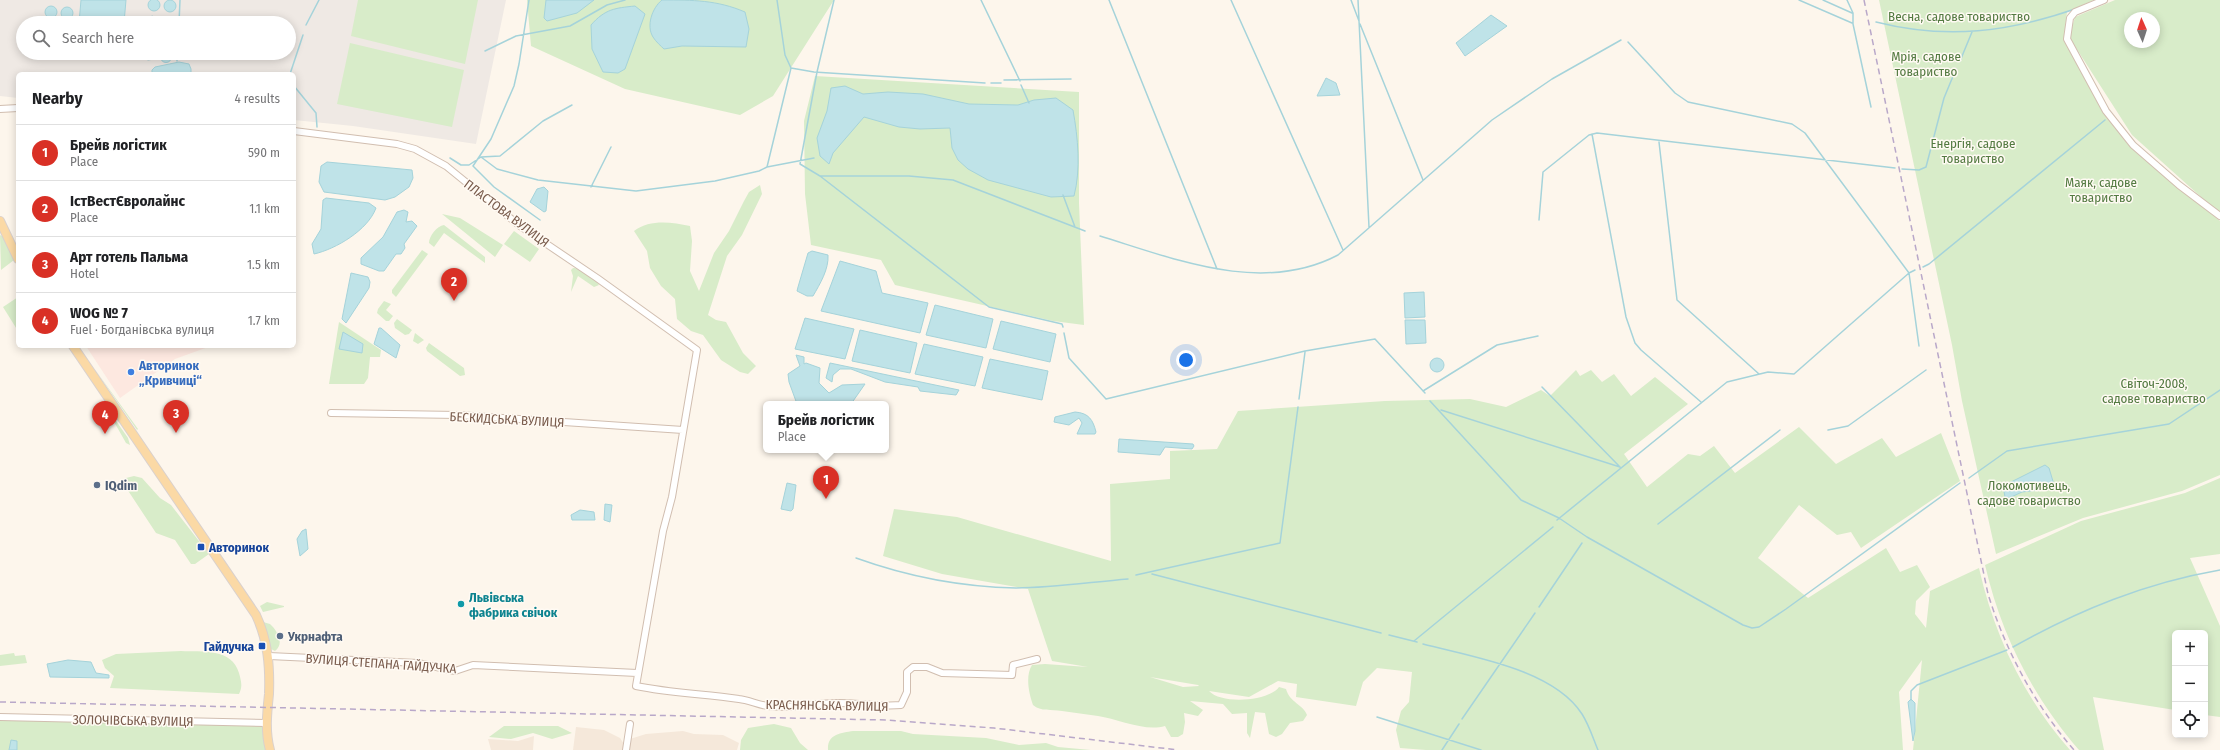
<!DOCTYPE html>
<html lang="en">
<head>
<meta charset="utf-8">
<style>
	:root { --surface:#fff; --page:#f6f6f6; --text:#202124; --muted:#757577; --line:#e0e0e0; --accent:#d93025 }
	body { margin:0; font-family:"Fira Sans Condensed",sans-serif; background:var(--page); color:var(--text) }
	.controls { position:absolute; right:12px; bottom:12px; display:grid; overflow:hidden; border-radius:6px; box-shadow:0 2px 10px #0003 }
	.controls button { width:36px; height:36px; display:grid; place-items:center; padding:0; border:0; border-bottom:1px solid var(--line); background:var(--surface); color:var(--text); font:20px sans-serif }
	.compass { position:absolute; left:2124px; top:12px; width:36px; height:36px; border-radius:50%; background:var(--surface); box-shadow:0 2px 10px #0003; rotate:357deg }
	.you { position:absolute; left:1186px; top:360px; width:14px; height:14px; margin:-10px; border:3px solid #fff; border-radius:50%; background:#1a73e8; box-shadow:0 0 0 6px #1a73e833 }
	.badge { display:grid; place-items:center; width:26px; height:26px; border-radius:50%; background:var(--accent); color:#fff; font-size:13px; font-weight:700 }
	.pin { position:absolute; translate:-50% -33px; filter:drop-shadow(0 1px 2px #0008) }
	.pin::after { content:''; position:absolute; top:21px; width:14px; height:12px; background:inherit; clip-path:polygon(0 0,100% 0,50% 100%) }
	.popup { position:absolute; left:763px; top:401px; width:126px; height:52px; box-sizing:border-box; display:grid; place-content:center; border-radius:6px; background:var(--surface); filter:drop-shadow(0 1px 3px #0005); font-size:13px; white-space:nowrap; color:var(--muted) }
	.popup b { font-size:15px; color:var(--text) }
	.popup::after { content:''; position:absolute; left:50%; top:100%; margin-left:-8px; border:8px solid transparent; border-top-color:var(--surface) }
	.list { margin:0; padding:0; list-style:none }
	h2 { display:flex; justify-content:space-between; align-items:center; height:52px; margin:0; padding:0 16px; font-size:17px }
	h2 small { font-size:13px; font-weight:400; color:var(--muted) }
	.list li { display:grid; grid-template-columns:26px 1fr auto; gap:12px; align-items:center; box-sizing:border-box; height:56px; padding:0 16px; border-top:1px solid var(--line) }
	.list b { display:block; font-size:15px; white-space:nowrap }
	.list p { margin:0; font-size:13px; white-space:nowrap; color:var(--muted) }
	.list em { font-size:13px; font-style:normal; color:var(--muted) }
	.icon { flex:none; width:22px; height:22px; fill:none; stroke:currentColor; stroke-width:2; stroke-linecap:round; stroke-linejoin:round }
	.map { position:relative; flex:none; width:2220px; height:750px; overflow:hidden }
	.search { position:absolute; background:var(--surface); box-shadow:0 2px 10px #0003; left:16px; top:16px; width:280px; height:44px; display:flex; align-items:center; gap:10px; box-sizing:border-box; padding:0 14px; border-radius:22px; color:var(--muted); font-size:15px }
	.panel { position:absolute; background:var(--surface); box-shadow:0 2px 10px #0003; left:16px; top:72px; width:280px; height:276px; border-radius:6px }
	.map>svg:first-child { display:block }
</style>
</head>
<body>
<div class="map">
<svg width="2220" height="750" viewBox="0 0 2220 750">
	<rect width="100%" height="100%" fill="#fdf6ec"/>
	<path fill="#f5e8da" d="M576 727 604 730 620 738 624 744V750H573Z
		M683 731 694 734 723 735 739 743 737 750H630V739L646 734Z
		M534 736 533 750H491L488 739 518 741Z"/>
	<path fill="#fde8e0" d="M86 346H211L175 359 120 398Z"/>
	<path fill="#efe9e4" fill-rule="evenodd" d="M0 0H506L476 144 353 126 294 120V74H18V98L0 96ZM23 23H289V53H23Z"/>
	<path fill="#d8ecc9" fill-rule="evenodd" d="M358 0H478L465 64 351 36Z
		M527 0H834L773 96 740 115 625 89 531 46Z
		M1879 0H2094L2067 12 2064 38 2107 117 2173 183 2220 221V475L2182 491 2083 518 1996 554 1962 401 1952 345Z
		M2115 0H2220V214L2132 135 2069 37 2075 17ZM2130 18H2154V42H2130Z
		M350 43 464 70 452 127 337 104Z
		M815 76 1079 92V203L1084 325 1053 321 895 285 881 260 811 245 805 194 804 121Z
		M760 185 762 194 742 235 727 256 708 315 716 320 726 322 743 353 756 366 748 374 740 372 721 360 703 335 691 331 677 319 675 299 661 286 650 268 647 251 634 231C650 219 671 222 690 226L692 241 690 271 699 291 714 253 729 231 744 201 749 192Z
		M442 214 460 218 503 245 495 257Z
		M444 225 485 257V263L444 233 434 247 429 243C429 236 437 226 444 225Z
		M514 231 539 249 530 262 504 244Z
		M0 235 5 238 14 260 1 270Z
		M422 250 428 254 396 297 392 293V290Z
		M573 268C581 268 595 278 599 285L594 287 578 276 571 292 573 276 571 270Z
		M18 297V331L3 307Z
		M384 301 391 304 386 310 393 316 389 321H386L377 313 378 309Z
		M397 319 412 330 409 334 405 335 395 328 394 323Z
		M339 322 381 350 380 357H370L368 378 364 384H329Z
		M415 333 424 340 418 344 413 341Z
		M429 343 464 368 465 375 460 376 427 351 426 348Z
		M94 368 138 429 137 430Z
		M1576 370 1580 376 1591 370 1602 382 1614 374 1631 396 1655 377 1688 404 1624 454 1647 487 1688 454 1700 456 1714 446 1735 473 1799 427 1836 464 1882 438 1896 457 1941 433 1960 481 1861 548 1851 532 1837 535 1799 505 1758 558 1808 598 1886 548 1900 572 1917 565 1930 587 1916 601 1915 614 1926 628 1930 591 1979 568C1994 635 2024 698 2070 750H1913L1922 660 1899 692 1903 750H1426L1400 748 1396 730 1401 711 1409 702 1412 672 1377 668 1363 682 1356 706 1296 697 1297 684 1278 681 1249 697 1209 691C1222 705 1269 701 1279 687L1286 689C1290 703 1303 704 1307 715L1303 721 1290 723 1282 734 1276 737 1269 734 1265 713 1255 712 1250 738 1247 733V713L1232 714 1223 704 1190 701 1203 710 1198 716 1184 713 1185 722 1183 734 1178 737H1171L1165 726C1145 732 1118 719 1098 716 1086 714 1074 713 1062 711 1051 709 1041 712 1033 705 1029 694 1025 676 1032 665L1045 664 1088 667 1052 661 1028 589 942 574 883 556 894 509 957 517 1111 561 1110 484 1170 479V451L1217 449 1238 411 1385 401 1470 399 1506 407 1541 390 1550 396ZM1150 677 1198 685 1199 686 1183 687Z
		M114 418 128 438 130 445 126 443 113 420Z
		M134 476 142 478 160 498 171 505 209 554 195 564H191L175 540 156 533 125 486 126 478Z
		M2220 478V554L2190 558 2220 626V717L2205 715V633H2175V710L2093 697 2104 750H2079C2032 696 2001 634 1985 565L2081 521 2185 493Z
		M267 602 284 606V607L263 612 260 606Z
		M263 622 270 624C277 630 285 644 275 651L271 649Z
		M181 651C202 652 232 648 239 673 241 681 243 686 239 694L110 688 114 676 105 668 102 660 116 654Z
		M14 653 15 656 25 655 27 663 0 666V655Z
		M0 719 264 726 267 750H0Z
		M774 724 791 728 800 743 808 750H740L741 740 748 728Z
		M504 726H558L572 733 552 739 533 733 511 739 489 737Z
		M853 731H901L913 734 986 738 1019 745 1046 743 1058 747 1091 750H828C827 734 841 733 853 731Z"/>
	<path fill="#bfe3e8" stroke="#a5d3da" d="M148 5a6 6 0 1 1 12 0a6 6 0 1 1-12 0Z
		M164 6a6 6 0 1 1 12 0a6 6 0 1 1-12 0Z
		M81 0H126L124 23H79Z
		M546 0H594L577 13 547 21 544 18Z
		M662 0C693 0 717 0 745 12L749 29 746 47 682 46 664 49C661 46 656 42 653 37 646 26 652 8 662 0Z
		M45 12a6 6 0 1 1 12 0a6 6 0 1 1-12 0Z
		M635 6 645 14 625 69 618 73 603 72 592 49 591 25C605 9 615 8 635 6Z
		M61 13a6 6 0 1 1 12 0a6 6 0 1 1-12 0Z
		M1491 15 1507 26 1465 56 1456 43Z
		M152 16 158 18 160 23H147L149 18Z
		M160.5 57a5.5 5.5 0 1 1 11 0a5.5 5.5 0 1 1-11 0Z
		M143 53H156L154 59 148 60 144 58Z
		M179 62 189 64 191 69V74H152V70L155 67Z
		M1326 78 1336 83 1340 95 1317 96Z
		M845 86 863 94 888 92 923 94 969 104 1018 105 1034 100 1056 98 1073 110C1078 138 1081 169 1074 196L1051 197 988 180 968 169 958 160 952 148 950 128 920 129 899 127 864 117 833 153 829 164 820 156 817 138 827 111 831 88Z
		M327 162 412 170 413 178 409 187 395 197 385 200 324 192 319 182 321 166Z
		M544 187 548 191 546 211 544 212 530 202 537 189Z
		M326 198 369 203 376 208C368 230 336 249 314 254L312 244 321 229 323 200Z
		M404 210 408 212 406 222 412 221 417 226 404 244 405 248 401 254H396L384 271H379L361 264V258L383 237 397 212Z
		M812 251 828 255C829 269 820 284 813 296H807L797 291 798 287 808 253Z
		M840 261 876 271 882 293 928 303 920 333 821 311Z
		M351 273 368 277 370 282 369 288 346 323 342 319Z
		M1424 292 1425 317 1405 318 1404 293Z
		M935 305 993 319 986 348 926 335Z
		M805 318 854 329 845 359 795 349Z
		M1405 320H1425L1426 343 1406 344Z
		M1001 321 1056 334 1050 362 993 349Z
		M379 328H381L400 345 396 358 374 344Z
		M860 330 917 343 910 373 852 361Z
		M343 332 363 344 362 353 339 349Z
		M924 344 983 357 975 386 915 374Z
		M796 355 804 357V364L806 363 820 368 819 383 829 393 842 385 865 384 851 404H797L789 382 788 374 800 366Z
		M1430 365a7 7 0 1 1 14 0a7 7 0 1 1-14 0Z
		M990 359 1048 371 1042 400 982 388Z
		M830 363 959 390 956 395 920 391 918 387 885 382 851 369H840L833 375 832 382 826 378Z
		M1075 412C1089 413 1093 420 1096 432L1095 434H1077L1082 423 1079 418 1069 425 1054 422 1055 417Z
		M1119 439 1193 444 1194 446 1192 449 1165 447 1160 455 1118 452Z
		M2045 465 2049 468 2055 488 2022 492 2009 498 2005 497 2003 486Z
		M787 483 796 485 793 509 791 511 781 509Z
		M605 504 612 505 610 522 604 520Z
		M580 510 594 512 595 520H572L571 515Z
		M306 529 308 549 300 556 297 539 302 531Z
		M68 660 91 662 96 673 109 675V678L50 677 47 664Z
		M1911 699 1915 703V731L1913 741 1908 702Z
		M11 740 17 741V750H9Z"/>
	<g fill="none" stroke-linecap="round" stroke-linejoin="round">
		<path stroke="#a5d3da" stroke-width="1.5" d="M529 0 519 64 514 86 491 139 473 166 494 187 540 220
			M834 0 817 72 800 164 820 176H909L953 180 1085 231
			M981 0 1020 81
			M1109 0 1217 269
			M1231 0 1343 250
			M1351 0 1359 21
			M1358 0 1369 227
			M1799 0 1852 23
			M1823 0 1852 13
			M1847 0 1853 13V24L1871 107
			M1876 22C1947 40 2009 32 2078 8
			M179 23 180 0
			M1360 24 1423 180
			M306 25 319 0
			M1628 42 1675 93 1688 102 1792 124 1805 133 1909 273 1919 346
			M485 51 516 36 570 26 607 5 625 0
			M177 61V53
			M1960 61 1972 32
			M791 68 814 72 985 83
			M290 74 303 35
			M1004 80 1071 79
			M991 83H1001
			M1021 85 1029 103
			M294 86 316 113 317 127
			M1592 134 1626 317 1635 343 1641 350 1701 402
			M1659 142 1677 300 1759 374
			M481 157 497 169 538 180 636 191 715 181 759 171 767 167 791 68 785 55 777 0
			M450 158 461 165H469L481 157 500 156 543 121 572 105
			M767 167 814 158
			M1902 169 1919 170 1926 167 1944 98 1956 69
			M820 176 989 307 1062 324 1063 327
			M591 187 611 147
			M1063 195 1075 227
			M1539 220 1543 172 1589 135 1597 133 1895 168
			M1100 236C1175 259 1262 295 1338 255L1492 120 1552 79 1621 40
			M1923 267 1929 264 2105 120
			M1064 333 1069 358 1106 399 1305 351 1375 339 1425 393
			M1542 387 1619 466
			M1423 391 1497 345 1538 336
			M1299 399 1305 352
			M1430 401 1521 500 1559 518 1587 537 1743 625 1752 628 1759 627 1786 609 1960 483
			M1441 410 1620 467
			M1828 430 1848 426 1926 370
			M1969 478 2007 451 2169 424 2220 390
			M1557 520 1727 382 1768 372 1794 374 1909 273 1915 270
			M1658 524 1780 430
			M856 558C906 576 963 587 1016 588 1053 588 1091 582 1128 579
			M1152 574 1381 633
			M1136 575 1280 543 1298 407
			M1539 607 1582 543
			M1389 635 1417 642
			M1414 641 1553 527
			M1423 644C1472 657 1553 669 1582 714 1589 725 1593 738 1598 750
			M2013 647C2079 610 2145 583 2220 570
			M1911 700V691L1917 685 2007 650
			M1377 717 1481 750
			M1462 719 1535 613
			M1442 750 1459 724"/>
		<g stroke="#d1beb0" stroke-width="8">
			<path id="minor" d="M2104 0 2075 12 2070 18 2067 39 2106 111 2133 145 2179 185 2220 216
				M0 109 18 108
				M294 131 397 144 415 149 446 166 520 226 597 278 697 350 672 497 663 531 636 686C670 693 705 694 739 699 749 700 758 705 768 706 792 709 814 703 838 703 859 703 880 707 901 705L907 692V672L913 667H927L942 673 1012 675 1013 665 1037 659
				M331 413 458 415 683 430
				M269 656 418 663 455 671 473 665 637 673
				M0 717 267 723
				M626 750 630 724"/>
		</g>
		<g stroke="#dad1cd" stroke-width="10">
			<path id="major" d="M0 221 18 259
				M73 346 256 615C268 641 270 666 269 694 267 713 265 732 270 750"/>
		</g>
		<use href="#minor" stroke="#fff" stroke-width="6"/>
		<use href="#major" stroke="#fbd9a5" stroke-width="8"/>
		<path stroke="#b9a8c9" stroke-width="1.5" stroke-dasharray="6 4" stroke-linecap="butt" d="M1864 0 1988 594C2006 652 2035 705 2074 750
			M0 702 886 720 994 728 1178 750"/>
	</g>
	<circle fill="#3f7fe0" stroke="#fffaf3" stroke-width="1.5" cx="131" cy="372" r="4"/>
	<g fill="#5c6f8a" stroke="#fffaf3" stroke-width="1.5">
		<circle cx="97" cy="485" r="4"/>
		<circle cx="280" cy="636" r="4"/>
	</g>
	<g fill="#1a4fb4" stroke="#fffaf3" stroke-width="1.5">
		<rect x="197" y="543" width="8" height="8" rx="2"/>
		<rect x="258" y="642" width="8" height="8" rx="2"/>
	</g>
	<circle fill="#0f9aa8" stroke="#fffaf3" stroke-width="1.5" cx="461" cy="604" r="4"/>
	<g text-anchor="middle" stroke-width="3" stroke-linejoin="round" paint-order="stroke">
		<g font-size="13" fill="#537a41" stroke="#fffaf3">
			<text x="1959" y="21">Весна, садове товариство</text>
			<text x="1926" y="61">Мрія, садове<tspan x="1926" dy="15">товариство</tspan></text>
			<text x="1973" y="148">Енергія, садове<tspan x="1973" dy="15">товариство</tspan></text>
			<text x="2101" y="187">Маяк, садове<tspan x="2101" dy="15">товариство</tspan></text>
			<text x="2154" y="388">Світоч-2008,<tspan x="2154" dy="15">садове товариство</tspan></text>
			<text x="2029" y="490">Локомотивець,<tspan x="2029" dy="15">садове товариство</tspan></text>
		</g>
		<g font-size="13" fill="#7a5c4d" stroke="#fffaf3">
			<text transform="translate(507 213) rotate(37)" y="5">ПЛАСТОВА ВУЛИЦЯ</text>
			<text transform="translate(507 419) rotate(3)" y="5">БЕСКИДСЬКА ВУЛИЦЯ</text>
			<text transform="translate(381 663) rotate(4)" y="5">ВУЛИЦЯ СТЕПАНА ГАЙДУЧКА</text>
			<text transform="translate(827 705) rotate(1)" y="5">КРАСНЯНСЬКА ВУЛИЦЯ</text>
			<text transform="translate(133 720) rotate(1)" y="5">ЗОЛОЧІВСЬКА ВУЛИЦЯ</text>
		</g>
		<g font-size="13" font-weight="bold" fill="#366cbe" stroke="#fffaf3" text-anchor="start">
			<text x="139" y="370">Авторинок<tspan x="139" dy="15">„Кривчиці“</tspan></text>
		</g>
		<g font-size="13" font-weight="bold" fill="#4e5e75" stroke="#fffaf3" text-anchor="start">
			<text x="105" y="490">IQdim</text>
			<text x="288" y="641">Укрнафта</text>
		</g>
		<g font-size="13" font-weight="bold" fill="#164399" stroke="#fffaf3" text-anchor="start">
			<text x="209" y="552">Авторинок</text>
			<text x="254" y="651" text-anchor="end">Гайдучка</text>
		</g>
		<g font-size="13" font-weight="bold" fill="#0d838f" stroke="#fffaf3" text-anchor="start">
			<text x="469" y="602">Львівська<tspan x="469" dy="15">фабрика свічок</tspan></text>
		</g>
	</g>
</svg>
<div class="controls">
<button>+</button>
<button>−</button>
<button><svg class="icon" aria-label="locate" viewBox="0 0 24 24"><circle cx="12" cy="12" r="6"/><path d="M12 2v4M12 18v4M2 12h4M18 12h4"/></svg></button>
</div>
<svg class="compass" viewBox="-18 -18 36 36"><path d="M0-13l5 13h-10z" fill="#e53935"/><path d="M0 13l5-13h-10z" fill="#757577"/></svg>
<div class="you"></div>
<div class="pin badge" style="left:826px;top:499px">1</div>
<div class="popup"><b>Брейв логістик</b>Place</div>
<div class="pin badge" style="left:454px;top:301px">2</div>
<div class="pin badge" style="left:176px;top:433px">3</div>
<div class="pin badge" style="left:105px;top:434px">4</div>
<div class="search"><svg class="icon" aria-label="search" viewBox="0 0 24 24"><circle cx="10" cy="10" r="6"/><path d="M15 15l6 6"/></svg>Search here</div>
<section class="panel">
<h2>Nearby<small>4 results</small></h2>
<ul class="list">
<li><span class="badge">1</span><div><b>Брейв логістик</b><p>Place</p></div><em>590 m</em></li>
<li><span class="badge">2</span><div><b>ІстВестЄвролайнс</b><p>Place</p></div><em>1.1 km</em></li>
<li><span class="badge">3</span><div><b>Арт готель Пальма</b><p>Hotel</p></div><em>1.5 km</em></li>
<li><span class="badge">4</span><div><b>WOG № 7</b><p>Fuel · Богданівська вулиця</p></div><em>1.7 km</em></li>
</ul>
</section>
</div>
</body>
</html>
